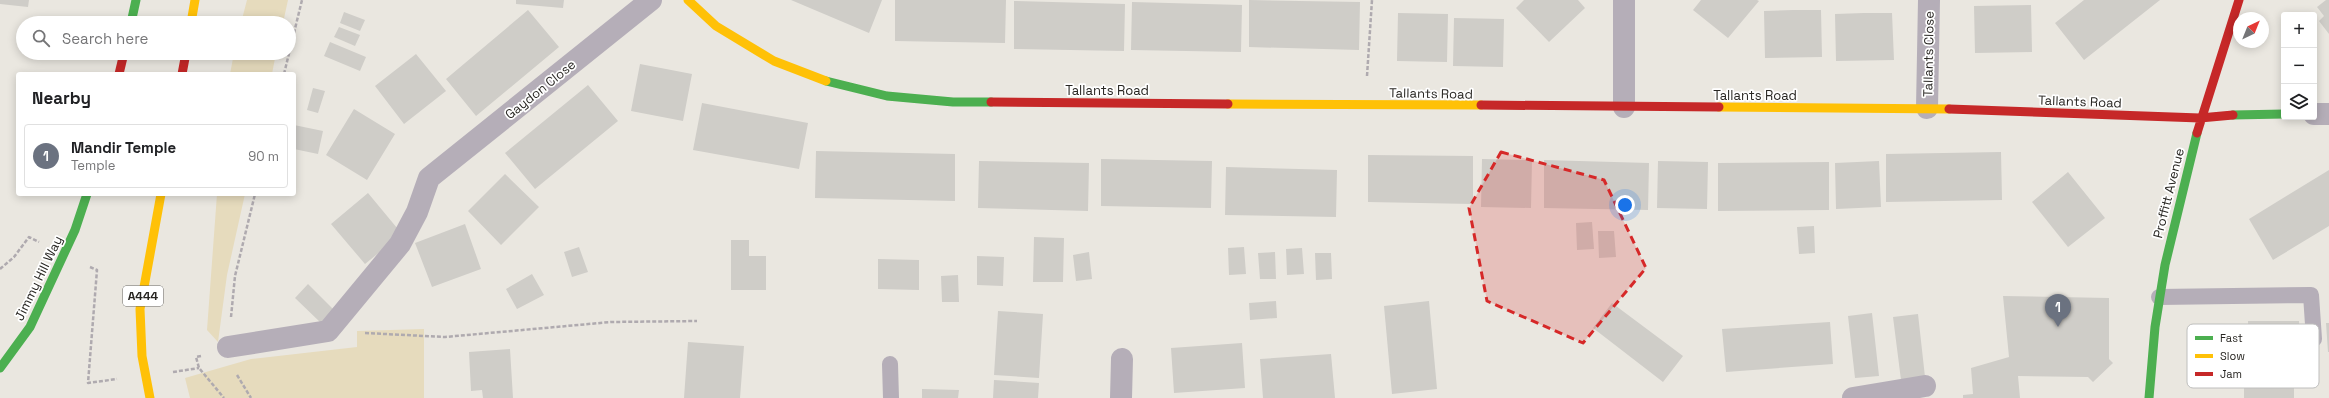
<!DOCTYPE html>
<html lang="en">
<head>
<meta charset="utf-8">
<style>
	:root { --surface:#fff; --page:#f2f2f2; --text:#202124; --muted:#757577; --line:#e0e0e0; --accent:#ea580c }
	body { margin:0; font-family:"Space Grotesk",sans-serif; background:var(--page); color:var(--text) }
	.controls { position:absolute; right:12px; top:12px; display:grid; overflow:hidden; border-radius:4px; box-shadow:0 2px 10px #0003 }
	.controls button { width:36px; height:36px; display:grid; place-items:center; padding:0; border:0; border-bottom:1px solid var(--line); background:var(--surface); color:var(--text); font:20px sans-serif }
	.compass { position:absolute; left:2233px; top:12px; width:36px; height:36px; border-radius:50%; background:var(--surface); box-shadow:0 2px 10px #0003; rotate:43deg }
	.you { position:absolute; left:1625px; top:205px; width:14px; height:14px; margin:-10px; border:3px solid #fff; border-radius:50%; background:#1a73e8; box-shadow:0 0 0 6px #1a73e833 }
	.badge { display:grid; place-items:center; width:26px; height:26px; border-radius:50%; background:var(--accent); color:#fff; font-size:13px; font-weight:700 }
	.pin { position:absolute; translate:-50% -33px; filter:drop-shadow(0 1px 2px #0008) }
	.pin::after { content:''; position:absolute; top:21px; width:14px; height:12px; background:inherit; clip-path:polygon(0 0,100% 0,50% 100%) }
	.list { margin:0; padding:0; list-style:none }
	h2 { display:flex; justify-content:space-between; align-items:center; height:52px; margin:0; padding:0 16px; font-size:17px }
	h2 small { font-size:13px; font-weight:400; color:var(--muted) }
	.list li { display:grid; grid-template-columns:26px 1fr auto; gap:12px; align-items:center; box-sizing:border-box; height:64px; margin:0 8px 8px; padding:0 8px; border:1px solid var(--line); border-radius:4px }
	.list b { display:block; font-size:15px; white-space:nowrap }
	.list p { margin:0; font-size:13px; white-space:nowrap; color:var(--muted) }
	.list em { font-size:13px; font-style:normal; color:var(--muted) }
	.icon { flex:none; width:22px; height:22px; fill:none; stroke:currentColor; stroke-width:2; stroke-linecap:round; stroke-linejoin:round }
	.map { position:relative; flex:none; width:2329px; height:398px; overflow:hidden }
	.search { position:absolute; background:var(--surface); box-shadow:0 2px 10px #0003; left:16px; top:16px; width:280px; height:44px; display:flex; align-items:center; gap:10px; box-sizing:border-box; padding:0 14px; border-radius:22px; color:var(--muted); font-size:15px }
	.panel { position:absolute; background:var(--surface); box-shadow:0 2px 10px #0003; left:16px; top:72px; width:280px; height:124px; border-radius:4px }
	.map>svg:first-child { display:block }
</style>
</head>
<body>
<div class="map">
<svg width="2329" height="398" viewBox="0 0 2329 398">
	<rect width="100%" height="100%" fill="#eae7e0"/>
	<path fill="#e6dbbd" d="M247 0H288L283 23H241Z
		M234 53H276L272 74H230Z
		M217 194H245L227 275 218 342 207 330Z
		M424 329V398H190L185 378 251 359 357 347V331Z"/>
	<path fill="#cfcdc8" d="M0 0H29L28 7 0 4Z
		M516 0H564L563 8 516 4Z
		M791 0H882L869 33Z
		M895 0H1006L1005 43 895 41Z
		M1249 0 1360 2 1359 50 1249 47Z
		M1524 0H1578L1585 8 1549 42 1516 8Z
		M1701 0H1757L1759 1 1728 38 1693 10Z
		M2084 0H2160L2084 60 2055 23Z
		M2326 0H2329V34L2319 21 2324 16 2317 7Z
		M1014 1 1125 4 1124 51 1014 49Z
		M1132 2 1242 5 1241 52 1131 50Z
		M2031 5 2032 52 1975 53 1974 6Z
		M528 10 559 47 476 116 446 79Z
		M1793 10H1821L1822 57 1765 58 1764 11Z
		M344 12 365 20 360 31 340 23Z
		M1398 13 1448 14 1447 62 1397 61Z
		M1864 13H1892L1894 60 1836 61 1835 14Z
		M1454 18 1504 19 1503 67 1453 66Z
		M339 27 360 35 355 46 334 37Z
		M330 42 366 57 360 71 324 56Z
		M416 54 446 91 404 124 375 86Z
		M640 64 692 74 683 121 631 111Z
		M588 85 618 121 535 189 505 153Z
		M313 88 325 91 318 113 307 110Z
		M702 103 808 123 799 169 693 150Z
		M354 109 395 134 367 180 326 155Z
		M294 125 323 131 318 154 294 149Z
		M816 151 955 154V201L815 198Z
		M2001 152 2002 200 1886 202V154Z
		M1368 155 1473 156V204L1368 202Z
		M1101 159 1212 161 1211 208 1101 206Z
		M1482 159 1532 160 1531 208 1481 207Z
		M1544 160 1649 163 1648 210 1544 208Z
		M979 161 1089 163 1088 211 978 208Z
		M1658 161 1708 162 1707 209 1657 208Z
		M1879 161 1881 207 1836 209 1835 163Z
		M1829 162V210L1718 211V163Z
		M1226 167 1337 170 1336 217 1225 215Z
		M2329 170V226L2273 260 2249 219Z
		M2068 172 2105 218 2068 247 2032 202Z
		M505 174 539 207 501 245 468 211Z
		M368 193 402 234 365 264 331 224Z
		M1592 222 1594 249 1577 250 1576 223Z
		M465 224 481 269 432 287 415 243Z
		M1814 226 1815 253 1799 254 1797 227Z
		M1598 231H1614L1616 257 1599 258Z
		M1034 237 1064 238 1063 282H1033Z
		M731 240H749V256H766V290H731Z
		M579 247 588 272 572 277 564 252Z
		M1244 247 1246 274 1229 275 1228 248Z
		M1302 248 1304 274 1287 275 1286 249Z
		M1089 252 1092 279 1076 281 1073 255Z
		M1275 252 1276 279H1260L1258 253Z
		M1315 253H1331L1332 279 1316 280Z
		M977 256 1004 257 1003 286 977 285Z
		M878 259 919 260V290L878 289Z
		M532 274 544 295 517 309 506 289Z
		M958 275 959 302H942L941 276Z
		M308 284 334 310 321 323 295 298Z
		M2003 296 2109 298V359L2113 363 2093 382 2088 377 2018 376 2020 398H1963V395L1973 394 1971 368 2009 357Z
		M1276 301 1277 318 1250 320 1249 303Z
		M1429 301 1437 389 1392 394 1384 306Z
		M1612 303 1683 356 1663 382 1593 328Z
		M998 311 1043 314 1039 378 994 375Z
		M1872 313 1879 376 1855 378 1848 316Z
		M1918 314 1925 377 1901 380 1893 317Z
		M2248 321H2299L2300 358H2249Z
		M1830 322 1833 364 1726 372 1722 329Z
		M2326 323H2329V352H2328Z
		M688 342 744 346 740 398H684Z
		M1242 343 1245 388 1174 393 1171 348Z
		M510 349 513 398H483L482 390 471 391 469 352Z
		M1331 354 1335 398H1263L1260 359Z
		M2244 368H2294V398H2244Z
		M994 380 1039 383 1038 398H993Z
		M922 389 959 390 958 398H922Z"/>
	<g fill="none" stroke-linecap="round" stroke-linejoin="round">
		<path stroke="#afaaaf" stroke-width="2.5" stroke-dasharray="4 2" stroke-linecap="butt" d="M284 74 302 0
			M1367 76 1372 0
			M90 267 97 270 88 383 117 379
			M0 269 14 257 29 237 39 242
			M231 317 235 276 255 194
			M365 333 445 337 611 322 697 321
			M201 356 196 357 199 368 224 398
			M173 372 199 368
			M237 375 251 398"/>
		<path stroke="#b5aeb8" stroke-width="16" d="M2159 297 2311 295 2314 339
			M890 364 891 398"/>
		<path stroke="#b5aeb8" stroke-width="22" d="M1624 0V107
			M1927 108 1929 0
			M2314 114H2329
			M228 347 328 331 400 244 417 212 429 178 651 0
			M1121 398 1122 359
			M1853 398 1925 386"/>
		<path stroke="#4caf50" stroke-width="9" d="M131 23 136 0
			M826 81 887 96 953 102H991
			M2233 115 2284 114
			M0 368 30 327 75 230 87 194
			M2149 398 2155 327 2165 265 2197 133"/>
		<path stroke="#ffc107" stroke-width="9" d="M688 0 716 26 774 61 826 81
			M191 23 195 0
			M1228 104 1481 105
			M1719 107 1949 109
			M150 398 142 356 140 309 161 194"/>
		<path stroke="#c62828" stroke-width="9" d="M119 74 124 53
			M182 74 186 53
			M991 102 1228 104
			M1481 105 1719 107
			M1949 109 2200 118 2233 115
			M2197 133 2239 0"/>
	</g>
	<path fill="#d62828" fill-opacity="0.2" stroke="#d62828" stroke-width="3" stroke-dasharray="8 5" stroke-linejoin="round" d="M1501 152 1604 180 1646 268 1583 343 1487 301 1469 208Z"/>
	<g text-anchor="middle" stroke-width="3.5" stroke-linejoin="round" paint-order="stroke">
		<rect fill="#fff" stroke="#686764" stroke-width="1" x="123" y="286" width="40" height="20" rx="3"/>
		<g font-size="12" font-weight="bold" fill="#282622">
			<text x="143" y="300">A444</text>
		</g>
		<g font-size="13" fill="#282622" stroke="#fff">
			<text transform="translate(1928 54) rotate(-89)" y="5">Tallants Close</text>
			<text transform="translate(540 89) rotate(-39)" y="5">Gaydon Close</text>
			<text x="1107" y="95">Tallants Road</text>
			<text transform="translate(1431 93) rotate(1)" y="5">Tallants Road</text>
			<text x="1755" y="100">Tallants Road</text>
			<text transform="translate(2080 101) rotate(2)" y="5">Tallants Road</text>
			<text transform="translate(2168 193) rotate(-76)" y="5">Proffitt Avenue</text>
			<text transform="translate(38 278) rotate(-64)" y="5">Jimmy Hill Way</text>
		</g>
	</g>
	<rect x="2187" y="324" width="132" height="64" rx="6" fill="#fff" stroke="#bebebd" stroke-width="1"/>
	<rect x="2195" y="336" width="18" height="4" fill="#4caf50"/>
	<rect x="2195" y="354" width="18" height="4" fill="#ffc107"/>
	<rect x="2195" y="372" width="18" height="4" fill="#c62828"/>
	<g font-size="11" fill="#282622">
		<text x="2220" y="342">Fast</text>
		<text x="2220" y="360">Slow</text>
		<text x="2220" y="378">Jam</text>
	</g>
</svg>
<div class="controls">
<button>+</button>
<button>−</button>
<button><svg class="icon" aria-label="layers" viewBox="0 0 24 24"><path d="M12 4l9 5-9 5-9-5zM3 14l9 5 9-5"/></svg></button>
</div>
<svg class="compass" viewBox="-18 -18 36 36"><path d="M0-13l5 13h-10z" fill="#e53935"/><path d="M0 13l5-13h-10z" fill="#757577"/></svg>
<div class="you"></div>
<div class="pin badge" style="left:2058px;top:327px;background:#6b7280">1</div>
<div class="search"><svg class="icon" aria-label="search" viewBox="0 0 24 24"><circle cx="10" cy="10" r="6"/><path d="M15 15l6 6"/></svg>Search here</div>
<section class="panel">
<h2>Nearby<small></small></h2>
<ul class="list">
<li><span class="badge" style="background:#6b7280">1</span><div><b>Mandir Temple</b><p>Temple</p></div><em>90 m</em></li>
</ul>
</section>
</div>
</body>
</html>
